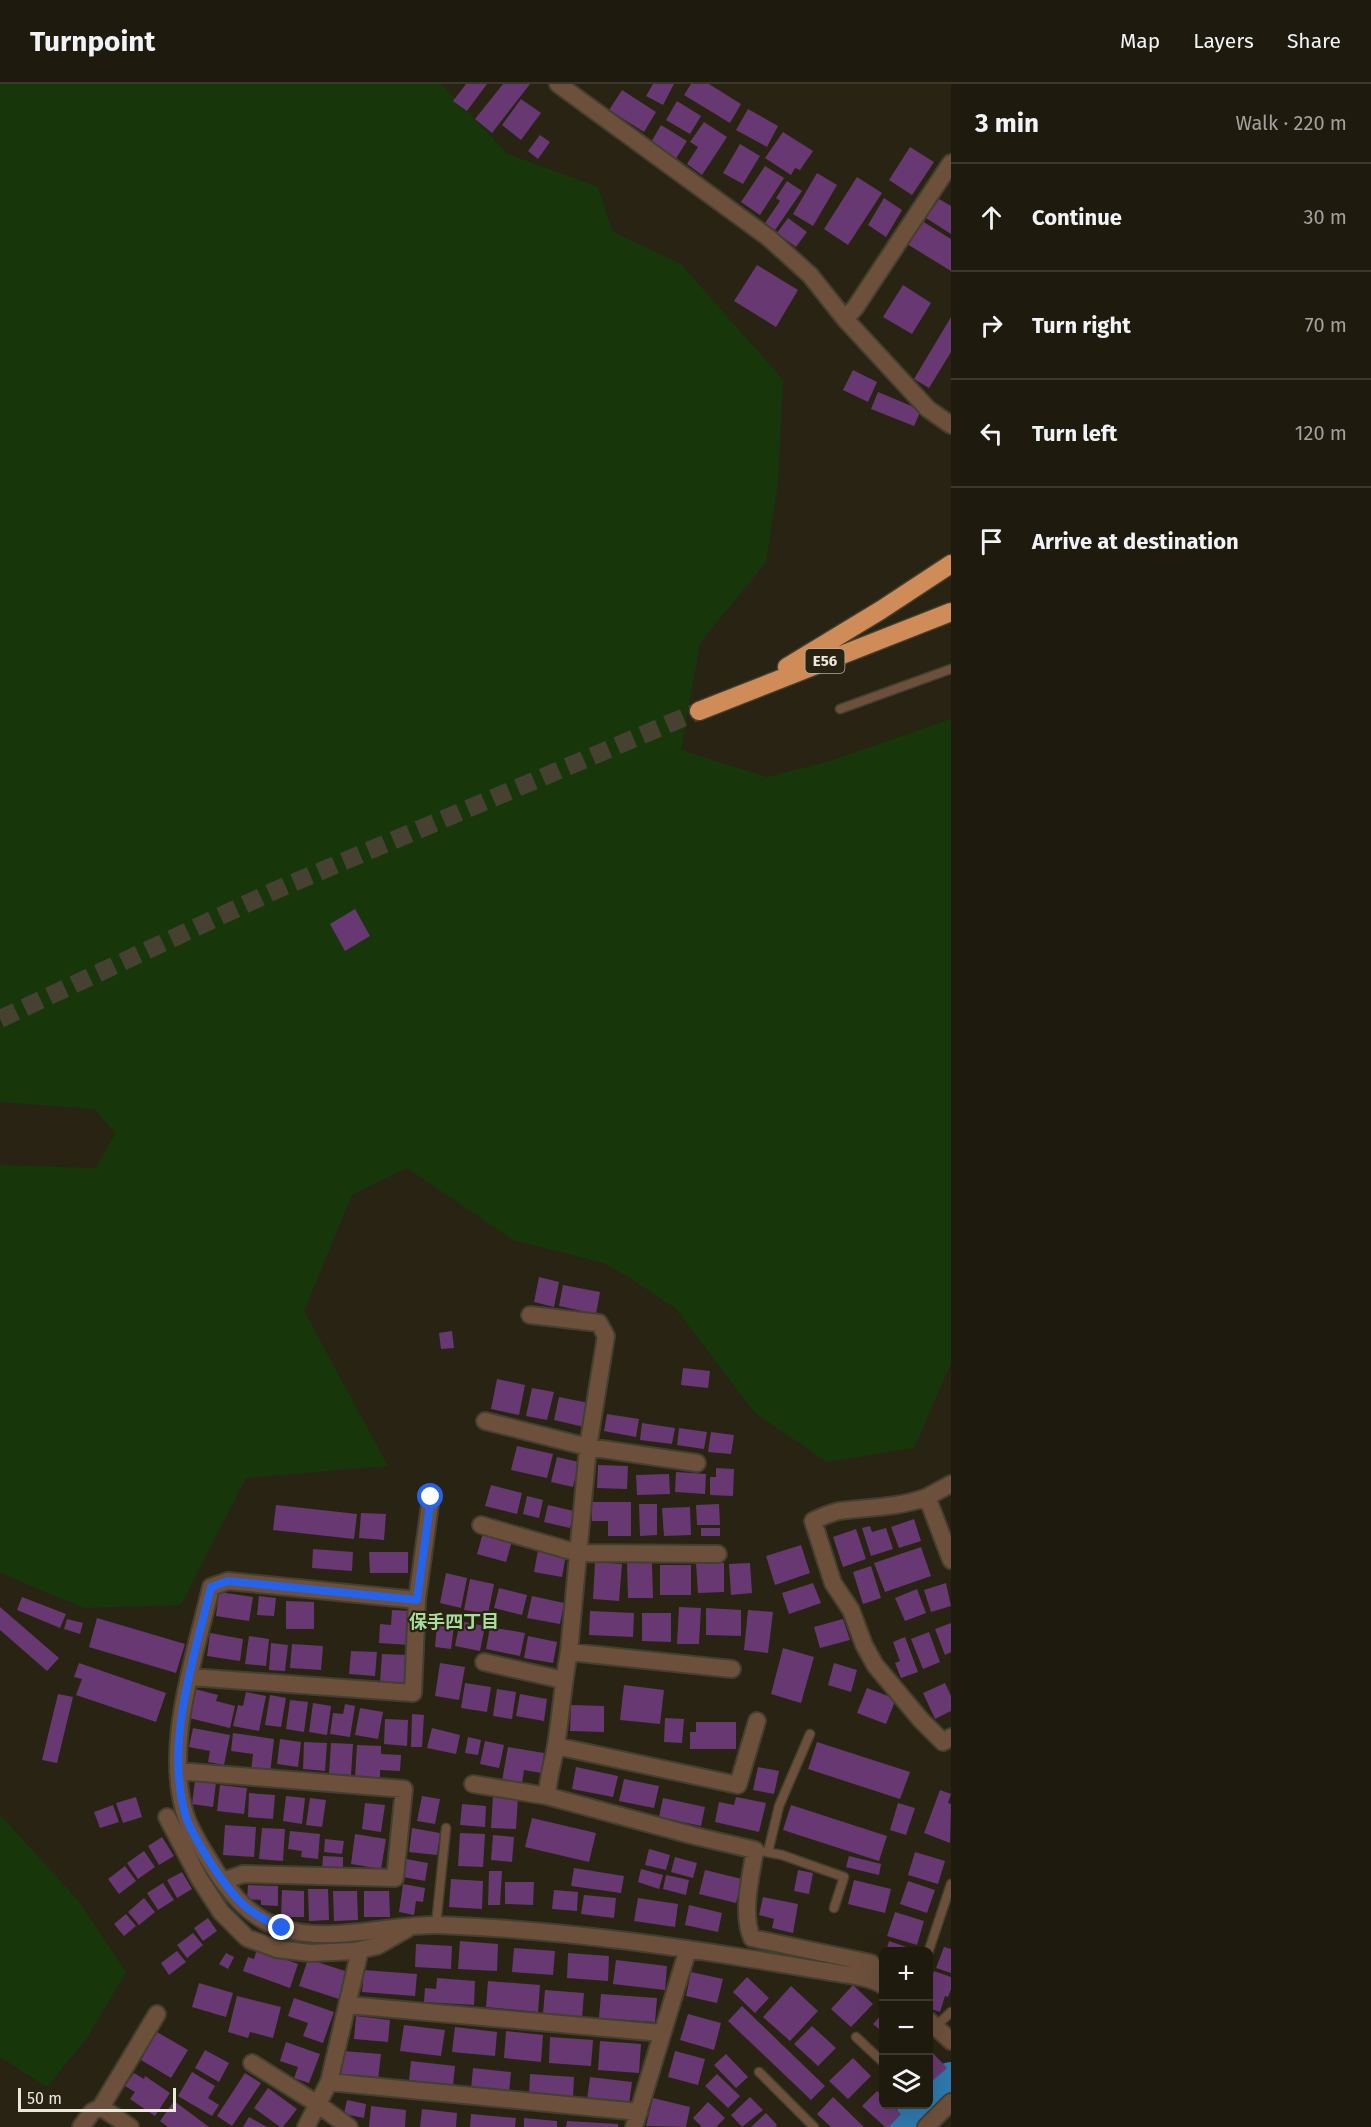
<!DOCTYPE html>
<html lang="en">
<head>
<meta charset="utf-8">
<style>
	:root { --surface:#1f1a0e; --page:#272317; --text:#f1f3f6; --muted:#a1a19e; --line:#3c382e }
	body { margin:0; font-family:"Fira Sans","Noto Sans JP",sans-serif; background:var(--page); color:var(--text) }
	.controls { position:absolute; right:18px; bottom:18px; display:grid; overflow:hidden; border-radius:9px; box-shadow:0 6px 24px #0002 }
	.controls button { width:54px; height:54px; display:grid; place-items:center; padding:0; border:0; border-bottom:2px solid var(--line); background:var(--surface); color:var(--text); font:30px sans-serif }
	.scale { position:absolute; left:18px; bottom:15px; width:158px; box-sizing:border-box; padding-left:6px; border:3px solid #ede8de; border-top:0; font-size:16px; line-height:21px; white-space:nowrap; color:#ede8de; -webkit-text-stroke:4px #292313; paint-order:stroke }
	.stop { position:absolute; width:18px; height:18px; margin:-14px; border:4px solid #2563eb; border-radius:50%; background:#fff }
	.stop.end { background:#2563eb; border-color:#fff; box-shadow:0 2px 6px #0008 }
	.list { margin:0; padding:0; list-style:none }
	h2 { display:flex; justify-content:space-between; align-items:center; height:78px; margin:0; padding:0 24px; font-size:26px }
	h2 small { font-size:20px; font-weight:400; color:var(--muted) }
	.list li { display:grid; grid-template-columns:39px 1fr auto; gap:18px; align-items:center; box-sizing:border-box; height:108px; padding:0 24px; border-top:2px solid var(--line) }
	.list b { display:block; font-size:22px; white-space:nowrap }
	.list em { font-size:20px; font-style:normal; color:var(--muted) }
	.icon { flex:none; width:33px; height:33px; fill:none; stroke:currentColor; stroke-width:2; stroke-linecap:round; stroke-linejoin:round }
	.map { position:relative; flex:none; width:951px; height:2043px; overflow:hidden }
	header { display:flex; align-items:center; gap:36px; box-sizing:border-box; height:84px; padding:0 30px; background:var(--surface); border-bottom:2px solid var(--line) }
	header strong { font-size:28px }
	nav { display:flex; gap:33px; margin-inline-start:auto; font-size:21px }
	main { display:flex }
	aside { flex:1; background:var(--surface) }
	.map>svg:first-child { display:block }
</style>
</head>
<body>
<header>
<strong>Turnpoint</strong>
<nav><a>Map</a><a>Layers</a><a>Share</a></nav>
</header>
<main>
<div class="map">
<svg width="951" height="2043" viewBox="0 0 951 2043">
	<rect width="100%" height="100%" fill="#292313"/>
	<path fill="#17370b" d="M0 0H441L508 70 598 103 612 147 681 180 783 296 778 398 766 478 700 559 681 666 767 693 827 678 951 635V1279L914 1364 827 1378 755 1329 675 1224 630 1194 604 1179 513 1156 407 1084 352 1111 304 1227 388 1382 246 1394 181 1521 84 1524 0 1489V1081L95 1084 115 1050 95 1025 0 1018Z
		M0 1731 77 1815 126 1888 87 1954 47 2003 0 1973Z"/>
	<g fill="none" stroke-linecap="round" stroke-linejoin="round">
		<path stroke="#2e79ac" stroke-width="38" d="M907 2043 951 1997"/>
	</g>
	<path fill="#683872" d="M466 0H487L467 27 453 17Z
		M503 0H530L492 49 475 35Z
		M653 0H674L663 21 646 12Z
		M691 0H709L741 20 730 39 684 11Z
		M622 6 656 28 644 48 609 26Z
		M521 15 541 29 521 56 502 41Z
		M677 17 701 32 690 50 666 36Z
		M748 25 778 42 767 63 736 46Z
		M704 38 727 53 702 91 687 80 698 63 690 58Z
		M661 41 687 57 675 76 650 60Z
		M783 48 813 67 800 86 795 84 791 91 765 74Z
		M540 51 550 58 538 75 528 67Z
		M740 60 760 72 743 100 723 89Z
		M910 63 934 78 912 111 889 96Z
		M765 82 784 94 760 131 741 118Z
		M817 89 837 101 813 142 793 130Z
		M857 93 882 109 848 161 824 145Z
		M787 97 802 107 775 146 765 139 780 117 776 114Z
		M884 114 902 126 886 153 868 141Z
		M939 115 951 122V150L926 134Z
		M788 134 807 148 796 163 777 149Z
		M922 137 951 155V187L907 160Z
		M757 181 798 206 776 243 734 217Z
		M903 201 931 219 912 250 883 233Z
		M951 233V268L929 304 914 295Z
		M853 286 877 298 868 318 843 306Z
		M878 308 921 326 914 342 871 325Z
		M355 825 370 852 345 867 330 840Z
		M539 1193 559 1198 554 1223 534 1218Z
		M563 1201 600 1208 596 1230 559 1222Z
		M452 1247 454 1264 441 1265 439 1249Z
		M683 1284 710 1287 708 1304 681 1301Z
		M497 1295 525 1301 519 1331 491 1325Z
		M532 1304 554 1308 547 1336 526 1332Z
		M559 1313 589 1319 584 1343 554 1336Z
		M607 1330 639 1335 636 1353 604 1347Z
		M642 1339 675 1344 672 1360 640 1356Z
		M679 1344 707 1348 704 1365 677 1361Z
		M711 1348 734 1351 731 1370 708 1368Z
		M517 1362 553 1370 547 1394 511 1386Z
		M557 1373 579 1378 573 1403 551 1398Z
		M598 1381 628 1382 627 1405 597 1404Z
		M716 1384 734 1385 733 1412 710 1411V1393H716Z
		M676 1388 706 1390 705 1410 675 1408Z
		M669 1390 670 1410 637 1411 636 1391Z
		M491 1401 522 1409 517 1430 485 1422Z
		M527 1412 543 1416 539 1434 523 1430Z
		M592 1418H631V1452H608V1437H592Z
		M639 1420H657V1451L640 1452Z
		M719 1420 720 1441H697L696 1421Z
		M276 1421 357 1430 354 1455 273 1446Z
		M548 1421 574 1427 570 1444 544 1438Z
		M690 1423 691 1451 664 1452 662 1424Z
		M361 1429 386 1430 384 1456 359 1454Z
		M914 1435 921 1457 899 1464 891 1443Z
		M870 1442 872 1448 886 1444 893 1465 871 1472 862 1444Z
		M701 1444H720V1452H701Z
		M856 1445 866 1475 843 1483 833 1453Z
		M483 1449 512 1457 506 1478 477 1470Z
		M801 1461 810 1489 775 1501 766 1472Z
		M921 1463 931 1492 885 1508 874 1479Z
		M313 1465 353 1468 352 1487 312 1484Z
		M538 1466 566 1471 562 1493 534 1488Z
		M369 1468H408V1489H370Z
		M595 1478 622 1480 619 1517 593 1515Z
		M627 1479H652L653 1514H628Z
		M696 1479H724V1508L698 1509Z
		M750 1479 752 1509 731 1511 729 1480Z
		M660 1481H691V1511H660Z
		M871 1482 881 1514 863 1520 853 1488Z
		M446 1489 467 1494 461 1524 440 1519Z
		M470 1495 494 1500 488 1530 464 1526Z
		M813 1499 821 1519 789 1530 782 1509Z
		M946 1499 951 1522 931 1528 924 1506Z
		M499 1504 527 1511 522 1531 494 1524Z
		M917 1505 926 1529 905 1537 895 1514Z
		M219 1508 253 1513 249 1537 216 1532Z
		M259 1512 276 1514 274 1532 257 1531Z
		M532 1512 564 1519 560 1540 527 1534Z
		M22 1513 66 1530 60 1544 17 1526Z
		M286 1517 314 1518V1545H286Z
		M0 1523 59 1574 47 1587 0 1546Z
		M679 1523 701 1524 699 1560H677Z
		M706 1524 741 1526V1552L706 1551Z
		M392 1526 411 1527 410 1561 379 1559 380 1540 391 1541Z
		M748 1526 773 1528 768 1569 744 1566Z
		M590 1527 634 1529 633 1553 589 1551Z
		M642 1529H671V1558L642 1557Z
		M97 1534 185 1560 176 1589 89 1563Z
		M67 1535 83 1539 80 1550 64 1545Z
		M843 1535 850 1556 820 1564 814 1543Z
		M460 1537 485 1542 480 1567 455 1562Z
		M951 1539V1568L945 1571 935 1545Z
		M437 1541 454 1542 451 1565 435 1563Z
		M490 1543 525 1549 520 1572 486 1565Z
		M929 1548 940 1578 923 1585 911 1555Z
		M210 1549 243 1555 240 1577 207 1572Z
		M249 1552 269 1555 266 1582 245 1580Z
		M528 1552 557 1558 553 1579 524 1574Z
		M905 1553 918 1588 901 1594 895 1579 900 1577 893 1558Z
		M271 1559 288 1561 285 1587 269 1586Z
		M292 1560 323 1562 321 1586 290 1584Z
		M783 1564 814 1573 801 1619 771 1610Z
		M351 1567 377 1568 375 1592 349 1590Z
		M382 1570 408 1571 406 1600 380 1598Z
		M79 1579 166 1609 156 1638 76 1611 82 1595 74 1593Z
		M440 1579 465 1583 459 1616 435 1612Z
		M834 1579 857 1586 851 1608 828 1601Z
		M465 1599 491 1603 487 1628 461 1624Z
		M945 1599 951 1612V1627L935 1635 923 1609Z
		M624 1601 664 1606 660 1640 620 1636Z
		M867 1604 896 1615 886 1640 857 1629Z
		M195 1605 218 1611 216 1617 235 1622 230 1644 189 1634Z
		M497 1605 516 1608 512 1635 493 1632Z
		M246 1608 266 1612 259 1647 233 1642 238 1621 243 1622Z
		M58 1610 73 1613 57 1679 42 1676Z
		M520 1610 547 1615 544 1637 516 1632Z
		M270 1611 286 1614 281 1643 265 1641Z
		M290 1616 308 1618 304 1648 286 1645Z
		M313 1619 331 1622 327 1651 309 1648Z
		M345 1620 355 1622 350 1653 330 1650 333 1629 343 1630Z
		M571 1621 604 1622V1648L570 1647Z
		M360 1624 383 1628 378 1655 355 1651Z
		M412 1630 424 1631 422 1663H411Z
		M665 1634 684 1635 682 1659 664 1658Z
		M385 1635 408 1636 407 1662 384 1660Z
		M696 1638H736V1665H690V1648H696Z
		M193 1644 230 1651 224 1681 208 1678 210 1667 189 1663Z
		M432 1644 460 1651 456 1670 427 1664Z
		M233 1649 274 1655 270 1690 251 1687 253 1670 231 1667Z
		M468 1653 481 1656 478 1671 465 1669Z
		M280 1655 301 1658 298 1683 277 1680Z
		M485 1657 504 1661 499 1684 480 1680Z
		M304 1658 327 1659 325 1687 303 1685Z
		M817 1658 910 1688 900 1715 808 1685Z
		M331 1659 353 1660 351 1691 329 1690Z
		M357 1661 381 1662V1670L401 1671 400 1687 380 1686V1694L355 1693Z
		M508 1663 544 1669 541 1689 524 1686 522 1700 502 1697Z
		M576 1683 618 1692 613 1713 572 1705Z
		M758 1683 779 1687 774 1710 753 1706Z
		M624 1695 659 1702 654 1724 619 1717Z
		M195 1697 216 1699 213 1723 192 1720Z
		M220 1701 247 1704 244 1730 217 1727Z
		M940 1706 951 1710 948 1719 951 1720 950 1759 924 1749Z
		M249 1709 275 1711 273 1735 248 1733Z
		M493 1711 518 1713 516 1745 491 1744Z
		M286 1712 305 1714 302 1740 283 1737Z
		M422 1712 440 1715 435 1740 417 1737Z
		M136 1713 142 1733 123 1739 116 1719Z
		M736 1713 766 1719 759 1748 715 1738 719 1718 734 1721Z
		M310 1714 326 1716 322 1743 306 1741Z
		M663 1714 705 1723 701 1742 659 1733Z
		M365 1719 385 1721 381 1748 362 1745Z
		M898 1719 915 1724 906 1751 890 1746Z
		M462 1720 486 1722 485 1743 460 1741Z
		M113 1721 119 1738 100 1744 94 1728Z
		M791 1721 887 1752 879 1777 783 1746Z
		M532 1734 596 1749 589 1778 525 1763Z
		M225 1741 256 1743 254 1773 223 1771Z
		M262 1744 285 1745 283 1777 259 1775Z
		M412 1744 440 1749 437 1771 409 1768Z
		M290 1747 320 1750 318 1775 301 1773 302 1767 288 1765Z
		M460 1749 485 1750 483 1783 458 1782Z
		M355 1750 386 1755 381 1785 351 1780Z
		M493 1751 514 1753 512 1778 491 1776Z
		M162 1753 174 1772 159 1781 148 1762Z
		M325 1755 344 1757 342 1770 324 1768Z
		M649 1765 670 1771 666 1786 645 1781Z
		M144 1767 155 1783 138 1795 127 1779Z
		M915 1768 945 1777 938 1800 908 1791Z
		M323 1772 343 1773V1786L322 1785Z
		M849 1772 881 1780 879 1791 846 1783Z
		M675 1773 697 1779 693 1794 671 1788Z
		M406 1775 428 1779 425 1797 403 1793Z
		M125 1782 136 1797 119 1810 108 1795Z
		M574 1784 624 1792 621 1809 571 1802Z
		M641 1785 663 1791 659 1805 638 1798Z
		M705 1786 742 1795 736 1819 699 1810Z
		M798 1786 813 1789 809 1810 794 1807Z
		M489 1787H502L500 1821H488Z
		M182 1788 192 1805 177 1814 167 1796Z
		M666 1791 689 1796 686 1811 663 1805Z
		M451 1795 483 1797 482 1825 449 1823Z
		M854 1796 891 1805 885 1829 848 1820Z
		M908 1797 935 1806 927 1829 900 1820Z
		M505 1798H534L533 1821 505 1820Z
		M163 1799 174 1816 158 1826 147 1809Z
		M403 1800 425 1804 423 1818 416 1817 414 1831 399 1828Z
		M248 1801 278 1802V1822L261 1821V1816L247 1815Z
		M308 1805H328L329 1836 309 1837Z
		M282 1806 304 1807V1833H281Z
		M554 1806 578 1808 577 1827 552 1825Z
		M333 1807H357L358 1836 334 1837Z
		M364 1807H389L390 1833H364Z
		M584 1811 616 1814 614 1834 581 1830Z
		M763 1813 798 1820 793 1849 772 1844 774 1835 759 1831Z
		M144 1814 155 1828 139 1841 128 1828Z
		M638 1814 678 1820 675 1843 634 1837Z
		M689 1821 722 1829 718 1848 685 1841Z
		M895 1828 924 1837 917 1861 887 1852Z
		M126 1830 136 1842 124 1852 114 1840Z
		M208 1834 217 1847 203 1857 194 1844Z
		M193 1849 203 1861 187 1874 177 1861Z
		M460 1857 498 1860 497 1887 458 1885Z
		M889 1857 918 1867V1868H886Z
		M416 1860 452 1862 451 1885 415 1883Z
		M944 1863 951 1865V1889L936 1884Z
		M514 1864 555 1867 553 1891 512 1888Z
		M257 1865 298 1880 290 1904 243 1887 248 1873 254 1875Z
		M177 1867 186 1878 169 1891 161 1879Z
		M226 1869 234 1873 228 1885 219 1880Z
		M568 1869 609 1872 608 1897 567 1894Z
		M308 1875 348 1888 339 1915 299 1902Z
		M616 1876 667 1882 665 1906 613 1900Z
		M364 1886 417 1890 415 1912 362 1908Z
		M934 1887 951 1893V1905L948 1913 945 1912 940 1928 928 1924V1904Z
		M691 1888 723 1895 717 1919 686 1912Z
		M747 1893 769 1914 755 1929 733 1908Z
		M437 1894 475 1897 474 1921 424 1918 425 1904 436 1905Z
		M488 1897 540 1901 538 1928 486 1923Z
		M199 1899 233 1909 226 1933 192 1923Z
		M853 1901 873 1920 851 1943 831 1925Z
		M791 1902 818 1927 790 1957 763 1933Z
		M545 1906 584 1909 582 1934 543 1930Z
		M601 1910 657 1914 655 1938 599 1934Z
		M237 1912 281 1923 273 1954 250 1948 248 1954 228 1948Z
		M294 1914 334 1928 323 1959 303 1952 308 1939 288 1932Z
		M742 1922 825 2002 811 2016 728 1937Z
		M884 1928V1949L873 1940Z
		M688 1930 721 1939 714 1966 680 1956Z
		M356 1932 390 1936 388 1958 354 1955Z
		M404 1941 445 1946 441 1972 400 1967Z
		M812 1942 836 1964 818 1982 794 1960Z
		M455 1943 497 1948 495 1972 452 1968Z
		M506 1947 543 1951 541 1978 504 1974Z
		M157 1948 188 1966 171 1994 141 1976Z
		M550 1953 593 1956 591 1982 549 1979Z
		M600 1957 641 1960 639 1989 598 1986Z
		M286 1958 320 1970 309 1999 294 1994 298 1983 280 1977Z
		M928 1964 947 1984 928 2001Z
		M205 1966 229 1979 219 1998 195 1984Z
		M343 1967 381 1970 378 1996 341 1992Z
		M675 1967 705 1975 698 2001 668 1993Z
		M726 1970 748 1993 736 2004 714 1981Z
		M853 1974 871 1992 848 2015 829 1997Z
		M411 1977 455 1982 453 2001 409 1997Z
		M473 1984 511 1988 509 2009 471 2005Z
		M192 1988 215 2002 208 2014 219 2021 212 2032 178 2012Z
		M134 1989 144 1995 145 1992 170 2009 155 2032 130 2015 135 2008 125 2002Z
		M245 1989 261 1999 232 2042 217 2032Z
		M530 1990 574 1993 573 2014 529 2011Z
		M717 1990 740 2012 728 2024 705 2002Z
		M590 1993 632 1998 629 2020 587 2016Z
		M268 2004 297 2025 283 2043H280L254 2024Z
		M877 2007 884 2013V2020H891L901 2030 889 2043H885L862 2022Z
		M750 2013 763 2026 742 2043 731 2031Z
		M833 2013 864 2043H831L817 2030Z
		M653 2014 690 2023 686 2043 646 2042Z
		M347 2016 366 2020 364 2034 344 2030Z
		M174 2017 209 2043H168L160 2037Z
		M708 2018 725 2034 716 2043H702L693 2034Z
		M371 2022 406 2026 405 2043H369Z
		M422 2025 457 2029 456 2043H420Z
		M766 2029 777 2041 775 2043H751Z
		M471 2030 516 2034 515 2043H470Z
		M249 2033 267 2043H243Z
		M524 2034 557 2037V2043H524Z
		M567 2037 618 2040V2043H566Z"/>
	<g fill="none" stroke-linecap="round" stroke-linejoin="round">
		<path stroke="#464131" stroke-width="18" stroke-dasharray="18 9" stroke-linecap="butt" d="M0 935 276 806 699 627"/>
		<g stroke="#443f2f" stroke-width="11">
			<path id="service" d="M840 625 951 585
				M755 1766 782 1771 844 1793 834 1824
				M768 1768 779 1722 810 1650
				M436 1841 446 1744
				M928 1869 951 1800
				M928 1950 951 1928
				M856 1953 884 1979
				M759 1988 814 2043"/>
		</g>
		<g stroke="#443f2f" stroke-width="20">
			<path id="minor" d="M558 0 769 154 810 191 845 235 928 325 951 341
				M845 235 855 224 951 79
				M530 1231 599 1239 606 1252 588 1363 569 1568C563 1599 561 1630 556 1661 553 1679 548 1693 547 1712
				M485 1337 588 1363 697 1379
				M951 1400 927 1413 951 1476
				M927 1413C898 1424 869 1423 839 1427 830 1429 821 1433 813 1437L833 1499 851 1526 864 1561 875 1581 921 1636 943 1658 951 1653
				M481 1441 578 1469 718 1470
				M417 1516 228 1497 211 1503C195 1572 163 1663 186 1733 193 1752 205 1769 215 1786 232 1811 250 1834 281 1844 329 1860 389 1840 439 1841 544 1845 649 1858 752 1875 778 1879 804 1884 831 1888 847 1891 869 1892 884 1902
				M569 1568 732 1585
				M484 1578 563 1596
				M190 1593 413 1609 417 1516 431 1413
				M556 1662 738 1701 757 1637
				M178 1687 404 1705 395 1794 243 1790 223 1797
				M473 1700 547 1712 695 1752 755 1766C751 1791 741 1830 752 1854L871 1879 878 1898
				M167 1733 199 1794 221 1828 247 1854 277 1865 310 1869 354 1867 377 1862 407 1845
				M348 1921 662 1949
				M928 1936 951 1957
				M252 1979 319 2021 349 2043
				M329 1998 639 2028
				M101 2023 130 2043
				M81 2043 92 2028 101 2023 157 1930
				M306 2043 329 1998 360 1866
				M634 2043 688 1865
				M926 2043 951 2018"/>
		</g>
		<g stroke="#443f2f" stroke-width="21">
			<path id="motorway" d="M787 583 881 526 951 480
				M699 627 951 528"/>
		</g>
		<use href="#service" stroke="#6c503c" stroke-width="8"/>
		<use href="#minor" stroke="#6c503c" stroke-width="16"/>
		<use href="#motorway" stroke="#d08c58" stroke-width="18"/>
	</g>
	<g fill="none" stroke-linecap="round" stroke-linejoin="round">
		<path stroke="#2563eb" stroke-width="8" d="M282 1844C245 1828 234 1814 212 1781 203 1766 192 1750 186 1733 164 1661 194 1573 211 1503L228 1497 417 1516 431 1413"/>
	</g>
	<g text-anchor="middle" stroke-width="4.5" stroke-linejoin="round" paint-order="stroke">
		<rect fill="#292313" stroke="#b2ada1" stroke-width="1.5" x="805.5" y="565" width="39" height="24" rx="4.5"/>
		<g font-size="15" font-weight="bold" fill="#ede8de">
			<text x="825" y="582">E56</text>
		</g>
		<g font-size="18" font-weight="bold" fill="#a9dd9f" stroke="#292313">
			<text x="454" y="1544">保手四丁目</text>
		</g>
	</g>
</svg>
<div class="controls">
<button>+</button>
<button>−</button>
<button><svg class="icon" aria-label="layers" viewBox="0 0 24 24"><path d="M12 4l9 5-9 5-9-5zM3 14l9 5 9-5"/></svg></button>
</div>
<div class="scale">50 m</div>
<div class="stop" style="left:431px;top:1413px"></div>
<div class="stop end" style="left:282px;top:1844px"></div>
</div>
<aside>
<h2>3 min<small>Walk · 220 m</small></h2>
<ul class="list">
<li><svg class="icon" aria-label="ahead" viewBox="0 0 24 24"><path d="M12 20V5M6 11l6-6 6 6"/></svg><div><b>Continue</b></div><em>30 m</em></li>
<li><svg class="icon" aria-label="right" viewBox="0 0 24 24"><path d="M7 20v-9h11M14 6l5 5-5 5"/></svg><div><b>Turn right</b></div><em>70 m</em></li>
<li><svg class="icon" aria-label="left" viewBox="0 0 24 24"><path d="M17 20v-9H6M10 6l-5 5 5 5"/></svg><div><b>Turn left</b></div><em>120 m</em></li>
<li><svg class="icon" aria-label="arrive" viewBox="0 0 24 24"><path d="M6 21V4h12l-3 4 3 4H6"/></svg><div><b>Arrive at destination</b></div></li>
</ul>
</aside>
</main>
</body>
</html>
